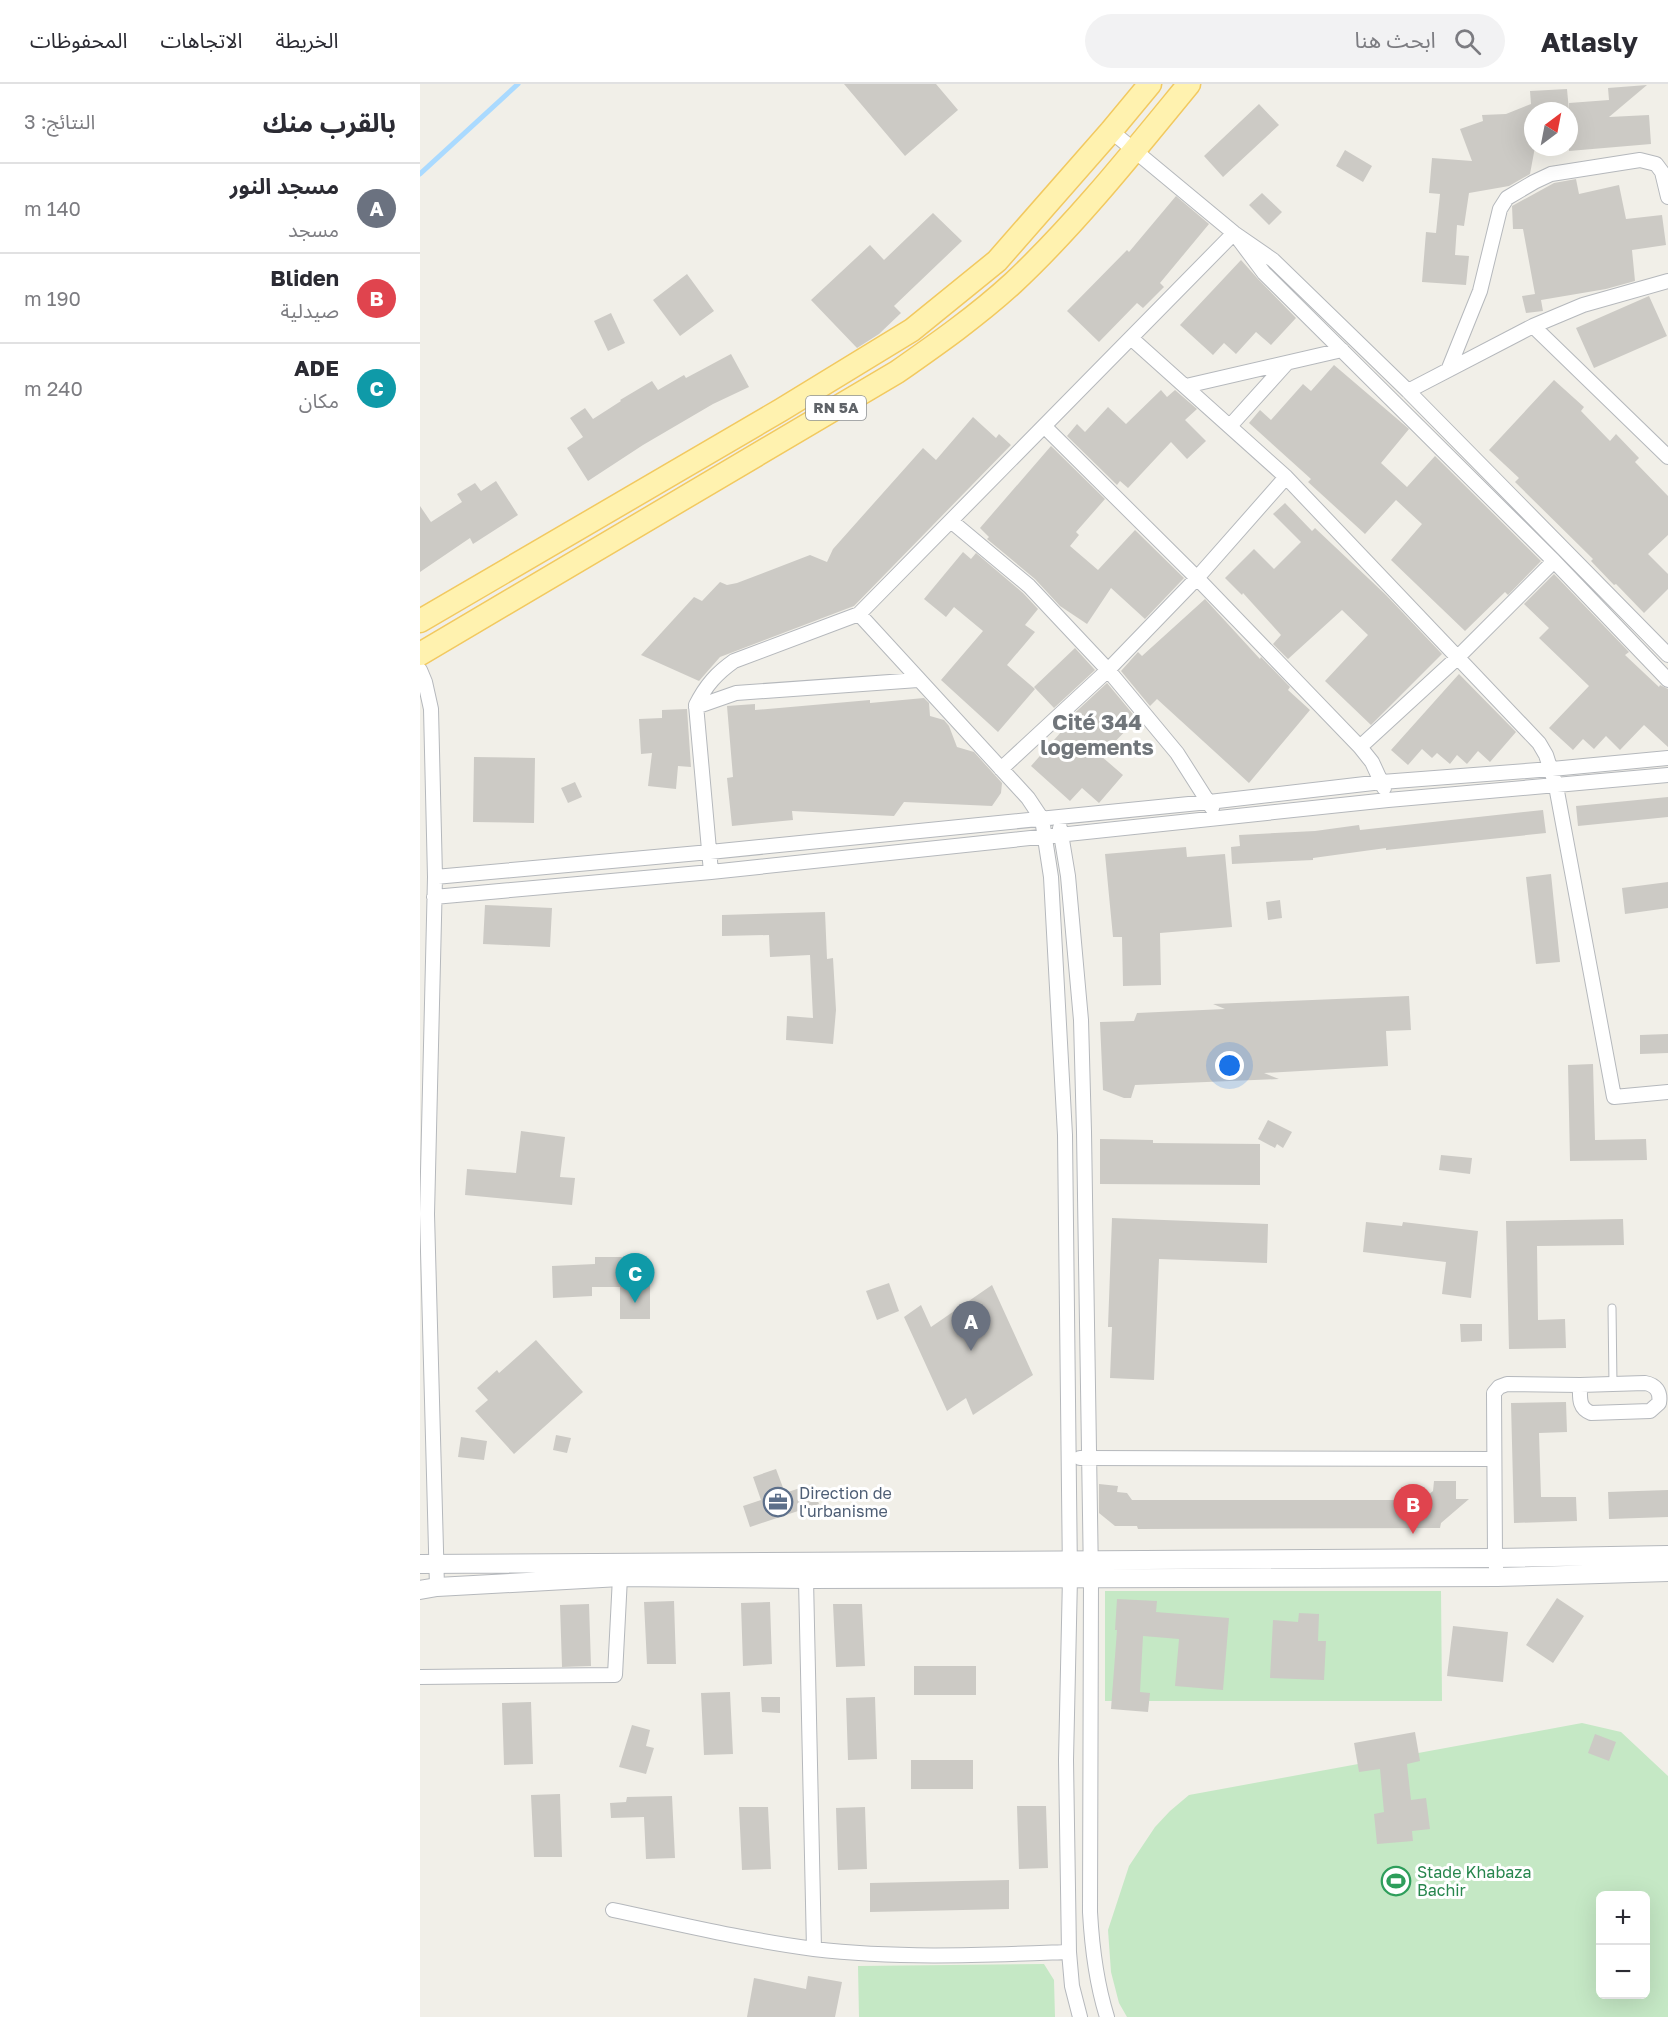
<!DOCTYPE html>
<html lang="ar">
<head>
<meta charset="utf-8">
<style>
	:root { --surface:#fff; --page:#f2f2f3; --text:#2b2b33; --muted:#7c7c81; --line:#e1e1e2; --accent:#ea4335 }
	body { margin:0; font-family:"Golos Text","Noto Sans Arabic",sans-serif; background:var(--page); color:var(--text); direction:rtl }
	.controls { position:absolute; right:18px; bottom:18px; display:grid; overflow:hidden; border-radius:9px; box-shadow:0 6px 24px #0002 }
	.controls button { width:54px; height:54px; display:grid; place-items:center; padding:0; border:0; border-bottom:2px solid var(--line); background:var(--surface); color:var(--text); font:30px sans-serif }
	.compass { position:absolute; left:1104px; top:18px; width:54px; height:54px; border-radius:50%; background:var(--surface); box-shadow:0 6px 24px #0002; rotate:32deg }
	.you { position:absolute; left:810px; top:982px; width:21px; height:21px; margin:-15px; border:4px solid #fff; border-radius:50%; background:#1a73e8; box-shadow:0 0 0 9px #1a73e833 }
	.badge { display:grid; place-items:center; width:39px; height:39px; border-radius:50%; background:var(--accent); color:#fff; font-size:20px; font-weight:700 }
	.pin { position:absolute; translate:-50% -50px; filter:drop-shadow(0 2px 3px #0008) }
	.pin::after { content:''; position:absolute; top:32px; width:21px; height:18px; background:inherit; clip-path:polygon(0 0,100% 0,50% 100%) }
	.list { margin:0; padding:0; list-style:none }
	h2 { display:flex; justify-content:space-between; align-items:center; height:78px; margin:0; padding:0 24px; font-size:26px }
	h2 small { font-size:20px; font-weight:400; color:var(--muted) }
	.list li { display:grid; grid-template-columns:39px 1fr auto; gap:18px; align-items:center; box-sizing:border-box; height:90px; padding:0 24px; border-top:2px solid var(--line) }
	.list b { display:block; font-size:22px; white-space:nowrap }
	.list p { margin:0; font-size:20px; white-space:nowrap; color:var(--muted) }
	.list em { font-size:20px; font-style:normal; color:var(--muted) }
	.icon { flex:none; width:33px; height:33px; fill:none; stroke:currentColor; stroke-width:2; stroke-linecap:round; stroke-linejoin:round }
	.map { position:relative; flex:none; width:1248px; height:1933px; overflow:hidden; direction:ltr }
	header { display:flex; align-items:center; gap:36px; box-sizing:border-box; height:84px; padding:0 30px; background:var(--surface); border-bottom:2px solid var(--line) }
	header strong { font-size:28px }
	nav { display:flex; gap:33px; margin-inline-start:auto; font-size:21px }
	.search { width:420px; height:54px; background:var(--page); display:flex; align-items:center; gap:15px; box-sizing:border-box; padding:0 21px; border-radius:33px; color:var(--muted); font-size:22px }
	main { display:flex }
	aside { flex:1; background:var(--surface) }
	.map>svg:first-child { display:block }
</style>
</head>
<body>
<header>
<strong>Atlasly</strong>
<div class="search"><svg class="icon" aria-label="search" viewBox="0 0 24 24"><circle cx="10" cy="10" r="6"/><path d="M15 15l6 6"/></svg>ابحث هنا</div>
<nav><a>الخريطة</a><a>الاتجاهات</a><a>المحفوظات</a></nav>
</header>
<main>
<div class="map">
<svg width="1248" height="1933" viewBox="0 0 1248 1933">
	<rect width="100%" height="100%" fill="#f1efe8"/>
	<path fill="#c5e8c5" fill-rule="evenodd" d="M685 1507H1021L1022 1617H685Z
		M1162 1639 1201 1648 1248 1692V1933H707L699 1919 691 1888 688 1846 709 1782 735 1743 750 1727 769 1711ZM1180 1812H1226V1910H1180Z
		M624 1880 634 1896 635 1933H439L438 1882Z"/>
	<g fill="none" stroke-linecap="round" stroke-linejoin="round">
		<path stroke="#aadaff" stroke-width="5" d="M0 90 98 0"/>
	</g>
	<path fill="#cccac5" d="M424 0H516L538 26 485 72Z
		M1227 1 1189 33 1229 31 1231 60 1149 67V27H1113V63H1115L1110 90 1089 102 1049 109 1044 142 1037 141 1035 171 1049 172 1046 201 1002 198 1006 148 1016 149 1020 110 1009 109 1012 74 1052 77 1040 45 1063 37 1062 31 1086 30 1111 20 1110 7 1147 5 1149 27V19L1189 16 1188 4Z
		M839 20 859 41 803 93 784 72Z
		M925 66 952 82 943 98 916 82Z
		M1156 95 1159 110 1199 101 1206 135 1242 131 1246 161 1212 166 1215 197 1186 205 1121 216 1123 227 1106 229 1102 212 1115 210 1103 145H1093L1092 122 1134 99Z
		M842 109 862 128 849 141 829 121Z
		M756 112 789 140 740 199 744 203 723 224 717 219 679 258 647 227 707 166 709 168Z
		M513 129 542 157 474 222 481 229 459 250 437 264 391 216 450 161 464 176Z
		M821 176 838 195 876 234 851 261 836 248 816 270 804 259 793 271 760 241Z
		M267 190 294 227 260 252 233 216Z
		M1229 212 1247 252 1174 284 1156 244Z
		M191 229 205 259 188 267 174 237Z
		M311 270 329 303 293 320 223 361 168 397 147 364 163 353 150 334 165 324 173 335 201 317 200 316 232 297 238 306 264 291 266 294Z
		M914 281 989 345 961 379 987 403 1015 372 1121 477 1088 511 1085 508 1045 547 971 476 1002 440 976 416 945 450 888 398 891 395 829 339 840 326 851 336 883 300 891 307Z
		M1134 296 1164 323 1161 327 1190 357 1196 350 1219 374 1215 378 1248 412V451L1228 470 1248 490V505L1224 529 1196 500 1194 501 1171 477 1173 475 1095 398 1099 394 1069 366Z
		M741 306 747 313 755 306 777 325 765 336 786 357 767 375 751 358 708 404 700 397 697 401 647 352 657 340 665 348 688 323 706 340Z
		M553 333 576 354 579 350 591 361 434 522 300 573 279 597 221 571 274 513 282 517 300 498 307 501 317 499 390 471 407 478 413 465 503 364 516 376Z
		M631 362 685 415 656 448 659 451 650 462 678 486 715 446 764 494 725 535 691 504 667 540 640 522 615 495 567 455 569 453 560 444Z
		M76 397 98 431 53 460 50 454 0 488V422L11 438 42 418 37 410 55 399 61 407Z
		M865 419 892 447 895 444 966 511 1022 570 951 641 905 597 948 551 922 526 868 575 853 560 861 551 823 509 822 511 805 494 834 465 854 485 881 458 853 430Z
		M543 468 551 475 556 469 603 509 618 525 605 541 615 548 587 581 615 605 578 648 521 596 563 547 534 523 526 533 504 515Z
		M1134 490 1209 568 1205 571 1239 603 1240 601 1248 605V663L1224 641 1200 666 1186 652 1174 665 1163 655 1153 666 1129 644 1169 602 1119 554 1129 544 1104 520Z
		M785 515 840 575 841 573 870 603 868 606 890 626 829 699 737 615 730 622 701 587 718 568 722 572Z
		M655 564 675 586 634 624 614 603Z
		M1039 590 1096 648 1070 678 1058 667 1047 680 1037 671 1030 680 1017 669 1012 674 1002 665 988 681 971 666Z
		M687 599 717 635 681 672 703 691 679 719 662 704 650 717 611 682 649 639 646 637Z
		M504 614 509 619 510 632 524 636 529 642 537 663 554 668 582 699 581 709 572 722 484 718 474 732 372 727 373 736 312 742 307 694 313 693 307 622 335 620V626L450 616V619Z
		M267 625 271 683 258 682 256 705 228 702 232 669 221 670 219 635 242 634V626Z
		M54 673 115 674 114 739 53 738Z
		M155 698 162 713 148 719 141 704Z
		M1248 713V733L1158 742 1156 722Z
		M1123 726 1126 749 966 766V764L893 774V776L812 780 811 763 820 762 819 751 895 747 939 741 940 746Z
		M766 763 767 773 805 770 812 843 740 849 741 901 703 902 702 853H693L685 770Z
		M1131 790 1140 878 1116 880 1106 793Z
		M1248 798V824L1205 830 1202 804Z
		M860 816 862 834 848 836 846 818Z
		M65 821 132 824 130 863 63 860Z
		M405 828 407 875 413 874 416 926 413 960 366 956 367 932 393 934 390 871 350 873 349 851 302 852V831Z
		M989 912 991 946 966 947 968 982 844 989 859 995 715 1001 711 1014H704L683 1006 680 938 714 937 717 929 805 925 793 920Z
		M1248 950V969L1220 970V951Z
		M1173 980 1175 1056 1226 1055 1227 1076 1150 1077 1148 981Z
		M848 1036 872 1048 863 1064 857 1060 855 1064 838 1055Z
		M101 1047 145 1053 140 1093 155 1094 152 1121 45 1111 47 1085 96 1089Z
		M680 1055 733 1056V1059L840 1060V1101L680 1100Z
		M1021 1071 1052 1074 1050 1090 1019 1086Z
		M692 1134 848 1140 847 1179 739 1175 734 1296 690 1294 692 1243H688Z
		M1203 1135 1204 1161 1117 1162 1118 1236 1145 1235 1146 1264 1089 1265 1086 1137Z
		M946 1138 982 1142 983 1138 1058 1147 1051 1214 1022 1210 1026 1178 943 1168Z
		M175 1173H218L230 1183V1235H200V1203H172V1212L133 1214 132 1182 175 1180Z
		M469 1199 479 1227 457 1236 446 1207Z
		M572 1201 613 1291 553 1331 546 1314 527 1327 484 1233 501 1221 511 1243Z
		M1040 1240H1062V1257L1041 1258Z
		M116 1256 163 1308 94 1370 55 1327 68 1316 57 1304 77 1286 79 1289Z
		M1146 1318 1147 1348 1119 1349 1121 1413H1156L1157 1437 1094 1439 1091 1319Z
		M136 1351 151 1354 147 1369 133 1366Z
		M41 1353 67 1357 64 1376 38 1373Z
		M356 1385 365 1409 392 1400 399 1420 330 1443 323 1422 341 1416 333 1393Z
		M1014 1397H1036V1415H1049L1021 1439 1020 1444 718 1445 717 1442H695L679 1429V1400L698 1402 697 1408 707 1409 712 1416H1002L1013 1407Z
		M1248 1406V1433L1189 1435 1188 1408Z
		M1137 1514 1164 1532 1133 1579 1106 1561Z
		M697 1515 737 1517 736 1528 809 1534 803 1606 755 1602 759 1555 723 1552 720 1608 730 1609 728 1628 691 1625 697 1546H695Z
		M254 1517 256 1580H227L224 1518Z
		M350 1518 352 1580 323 1582 321 1519Z
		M169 1520 171 1582 142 1583 140 1521Z
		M413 1520H442L445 1582 416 1583Z
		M879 1529 899 1530 898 1557H906L904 1596 850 1594 853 1536 878 1538Z
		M1033 1542 1088 1548 1083 1598 1027 1592Z
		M494 1582H556V1611H494Z
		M310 1608 313 1670 284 1671 281 1609Z
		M341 1613H360V1629L342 1628Z
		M455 1613 457 1675 428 1676 426 1614Z
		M111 1618 113 1680 84 1681 82 1619Z
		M212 1641 230 1646 226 1662 234 1664 226 1690 199 1683Z
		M995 1648 1000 1677 987 1680 991 1716 1006 1714 1010 1745 992 1747 993 1757 957 1760 954 1730 964 1728 960 1685 939 1688 934 1659Z
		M1175 1650 1196 1658 1189 1677 1168 1669Z
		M491 1676H553V1705H491Z
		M140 1710 142 1773H114L111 1711Z
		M252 1712 255 1774 226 1775 224 1733 191 1734 190 1719 206 1718 207 1713Z
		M597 1722H626L628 1784 599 1785Z
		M319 1723H348L351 1785 322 1786Z
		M445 1723 447 1785 418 1786 416 1724Z
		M589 1796V1825L450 1828V1799Z
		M388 1892 422 1898 415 1933H327L334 1894 386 1905Z"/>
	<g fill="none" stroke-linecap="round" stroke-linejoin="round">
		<g stroke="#b5b8bc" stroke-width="9">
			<path id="service" d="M1192 1224 1193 1300"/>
		</g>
		<g stroke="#b5b8bc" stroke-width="16">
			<path id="minor" d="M691 47 814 149 853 176 988 307 1248 571
				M817 153 844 189 1134 477 1248 596
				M1248 197 1163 221 1113 242 1248 373
				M711 254 866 393 1119 659 1126 671 1136 702 1194 1013 1248 1008
				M1029 284 1060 207 1080 125 1087 114 1114 98 1131 90 1220 76 1236 80 1242 88 1248 113
				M766 302 922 266
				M988 307 1113 242
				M624 342 777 494 940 663 952 678 964 704
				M810 342 866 280
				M531 437 609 502 688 586 757 669 792 724
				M439 530 608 714 622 735 631 793 645 1051 650 1493 646 1676 649 1868 652 1902 660 1933
				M0 586 5 598 11 625 15 793 7 1130 17 1503
				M276 623 316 609 498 596
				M940 663 1037 574 1134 477
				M581 685 688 586 777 494 866 393
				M640 744 648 792 661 936 664 1048 671 1494 670 1828C672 1864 676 1898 687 1933
				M291 788 276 621C286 601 297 589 314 577L439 530 814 149
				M15 793 290 768 789 718 962 698 1132 685 1248 674
				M14 813 291 788 968 716 1248 691
				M1225 1299C1236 1301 1241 1308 1239 1319L1230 1327 1171 1329C1158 1324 1160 1313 1160 1301Z
				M660 1374 1074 1375
				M1077 1493 1075 1474 1074 1309 1079 1303 1087 1300 1160 1301
				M386 1495 394 1865
				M0 1593 195 1591 200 1493
				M193 1826C259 1840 326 1856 394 1865 479 1875 564 1871 649 1868"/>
		</g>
		<g stroke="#b5b8bc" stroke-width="20">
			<path id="tertiary" d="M0 1480 1075 1474 1248 1471
				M0 1506 17 1503 200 1493 386 1495 1077 1493 1248 1488"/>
		</g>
		<g stroke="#f2c960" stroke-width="25">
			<path id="primary" d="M0 537 361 326 492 246 577 177 691 47 730 0
				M0 570 477 288C517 260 557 232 593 199 656 140 714 67 769 0"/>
		</g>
		<use href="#service" stroke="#fff" stroke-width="7"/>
		<use href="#minor" stroke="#fff" stroke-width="14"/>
		<use href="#tertiary" stroke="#fff" stroke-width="18"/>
		<use href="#primary" stroke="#fff2af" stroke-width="22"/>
	</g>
	<defs>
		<g id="office-ring" transform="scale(1.5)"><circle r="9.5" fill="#fff" stroke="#5c6f8a" stroke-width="1.5"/><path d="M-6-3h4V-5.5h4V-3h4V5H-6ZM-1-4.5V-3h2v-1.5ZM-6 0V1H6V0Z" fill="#5c6f8a"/></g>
		<g id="stadium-ring" transform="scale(1.5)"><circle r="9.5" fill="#fff" stroke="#2e9e5b" stroke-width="1.5"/><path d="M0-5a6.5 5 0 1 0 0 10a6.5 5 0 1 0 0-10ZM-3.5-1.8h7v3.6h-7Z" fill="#2e9e5b"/></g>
	</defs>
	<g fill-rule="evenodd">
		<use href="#office-ring" x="358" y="1418"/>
		<use href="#stadium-ring" x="976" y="1797"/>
	</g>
	<g text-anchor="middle" stroke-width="6" stroke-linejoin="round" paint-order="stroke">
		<rect fill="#fff" stroke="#8f9295" stroke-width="1.5" x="386" y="312" width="60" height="24" rx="4.5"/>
		<g font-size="15" font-weight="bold" fill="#5f6368">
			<text x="416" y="329">RN 5A</text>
		</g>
		<g font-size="16" fill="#4e5e75" stroke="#fff" text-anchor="start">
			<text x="379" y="1415">Direction de<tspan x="379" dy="18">l'urbanisme</tspan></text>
		</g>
		<g font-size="16" fill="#27864d" stroke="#fff" text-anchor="start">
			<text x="997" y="1794">Stade Khabaza<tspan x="997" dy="18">Bachir</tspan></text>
		</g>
		<g font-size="22" font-weight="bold" fill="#70757a" stroke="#fff">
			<text x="677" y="646">Cité 344<tspan x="677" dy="25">logements</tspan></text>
		</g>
	</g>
</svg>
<div class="controls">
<button>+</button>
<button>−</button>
</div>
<svg class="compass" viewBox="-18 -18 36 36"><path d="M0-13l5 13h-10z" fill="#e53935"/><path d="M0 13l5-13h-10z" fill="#7c7c81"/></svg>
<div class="you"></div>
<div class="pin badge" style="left:551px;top:1267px;background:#6b7280">A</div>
<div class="pin badge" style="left:993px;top:1450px;background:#e0444e">B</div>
<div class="pin badge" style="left:215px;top:1219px;background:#0f9aa8">C</div>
</div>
<aside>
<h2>بالقرب منك<small>النتائج: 3</small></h2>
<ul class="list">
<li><span class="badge" style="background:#6b7280">A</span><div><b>مسجد النور</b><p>مسجد</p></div><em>140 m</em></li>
<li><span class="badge" style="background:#e0444e">B</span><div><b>Bliden</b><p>صيدلية</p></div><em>190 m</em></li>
<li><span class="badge" style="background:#0f9aa8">C</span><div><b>ADE</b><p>مكان</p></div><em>240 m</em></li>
</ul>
</aside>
</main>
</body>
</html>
